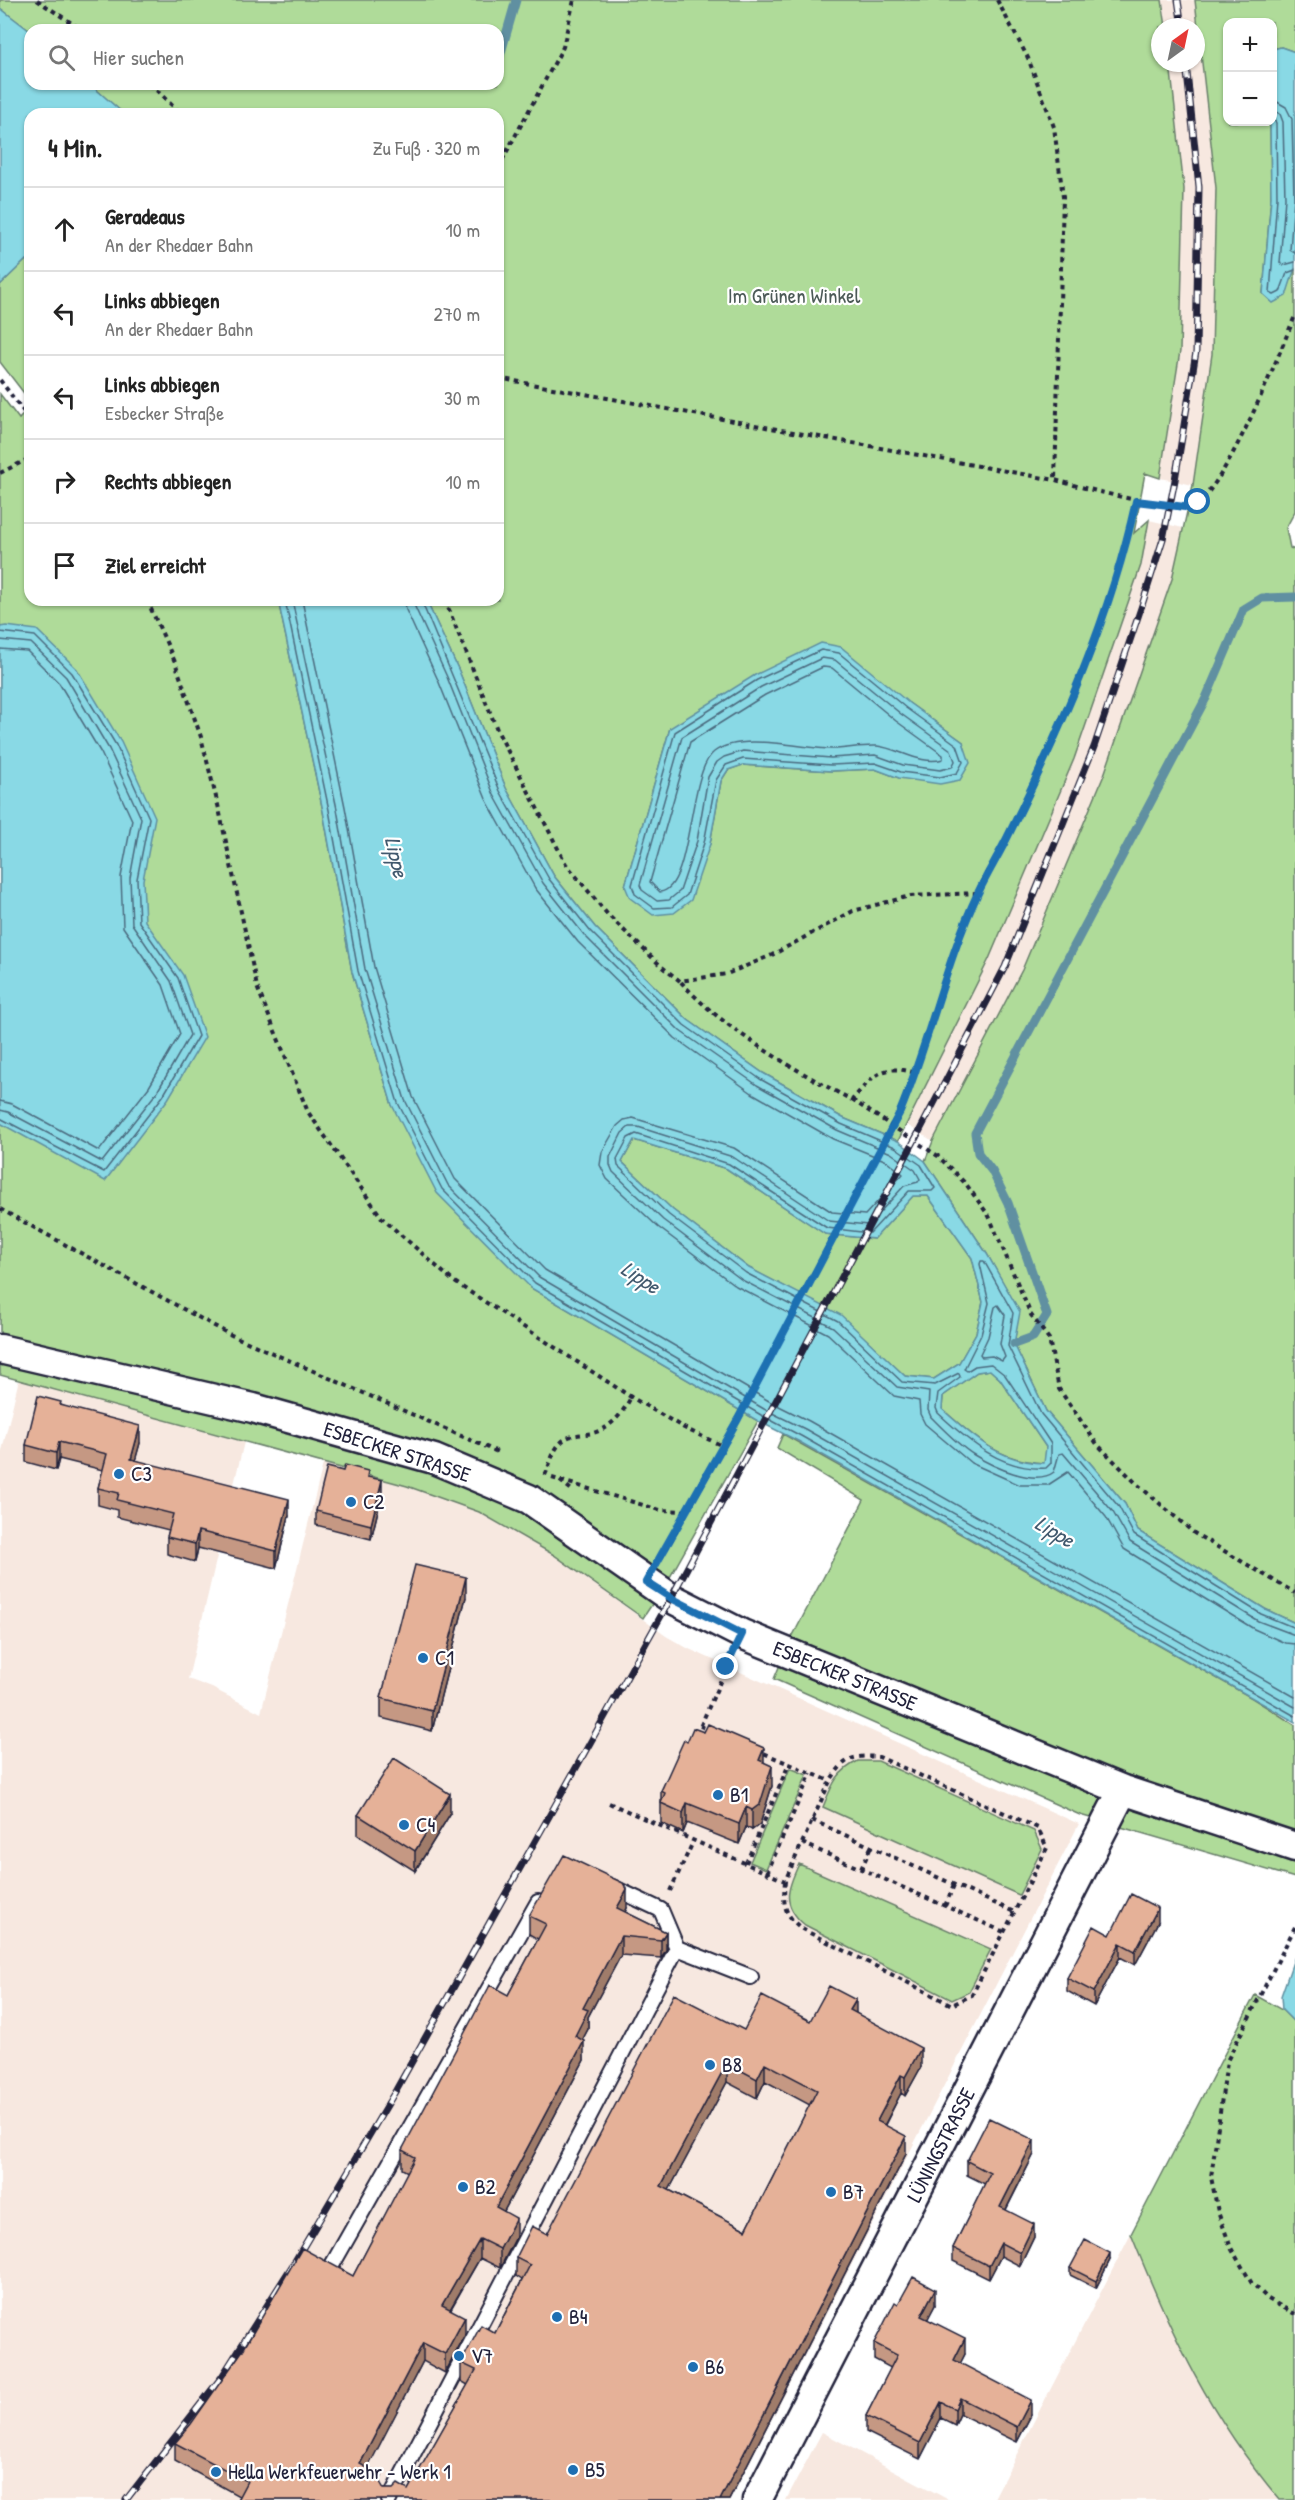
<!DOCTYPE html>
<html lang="de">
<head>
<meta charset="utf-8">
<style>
	:root { --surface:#fff; --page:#f2f2f2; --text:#222; --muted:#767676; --line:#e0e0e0 }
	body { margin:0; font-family:"Patrick Hand",sans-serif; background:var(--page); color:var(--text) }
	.controls { position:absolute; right:18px; top:18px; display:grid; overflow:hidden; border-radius:12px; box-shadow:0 2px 4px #0004 }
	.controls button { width:54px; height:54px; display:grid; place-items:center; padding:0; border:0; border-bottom:2px solid var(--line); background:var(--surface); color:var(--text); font:30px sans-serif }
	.compass { position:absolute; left:1151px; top:18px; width:54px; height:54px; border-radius:50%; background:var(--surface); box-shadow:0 2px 4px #0004; rotate:33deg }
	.stop { position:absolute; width:18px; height:18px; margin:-14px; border:4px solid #1f6fb2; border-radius:50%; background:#fff }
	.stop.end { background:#1f6fb2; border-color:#fff; box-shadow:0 2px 6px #0008 }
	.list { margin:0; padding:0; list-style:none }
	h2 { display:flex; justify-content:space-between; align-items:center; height:78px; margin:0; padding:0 24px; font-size:26px }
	h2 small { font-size:20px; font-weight:400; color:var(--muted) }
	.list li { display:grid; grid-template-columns:39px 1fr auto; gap:18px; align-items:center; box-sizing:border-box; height:84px; padding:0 24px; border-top:2px solid var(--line) }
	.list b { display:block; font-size:22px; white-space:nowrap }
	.list p { margin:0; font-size:20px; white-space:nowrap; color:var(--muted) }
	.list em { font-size:20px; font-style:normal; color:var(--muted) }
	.icon { flex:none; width:33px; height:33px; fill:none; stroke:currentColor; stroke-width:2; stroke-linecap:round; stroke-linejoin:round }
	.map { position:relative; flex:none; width:1295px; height:2500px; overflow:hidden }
	.search { position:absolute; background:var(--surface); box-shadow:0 2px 4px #0004; left:24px; top:24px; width:480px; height:66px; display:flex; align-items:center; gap:15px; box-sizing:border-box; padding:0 21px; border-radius:18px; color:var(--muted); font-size:22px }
	.panel { position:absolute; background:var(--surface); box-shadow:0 2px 4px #0004; left:24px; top:108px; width:480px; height:498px; border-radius:18px }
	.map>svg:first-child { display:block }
</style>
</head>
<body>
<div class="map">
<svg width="1295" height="2500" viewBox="0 0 1295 2500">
	<rect width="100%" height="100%" fill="#fff"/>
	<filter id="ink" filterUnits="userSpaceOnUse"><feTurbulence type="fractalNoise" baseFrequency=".0167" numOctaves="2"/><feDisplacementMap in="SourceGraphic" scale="12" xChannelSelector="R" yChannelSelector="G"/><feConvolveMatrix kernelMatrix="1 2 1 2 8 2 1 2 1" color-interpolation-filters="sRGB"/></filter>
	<g filter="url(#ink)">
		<path fill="#f7e8e0" d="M1162 0H1195L1216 189 1212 354 1193 485 1160 478 1180 351 1184 189 1170 63H1196V27H1166Z
			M1149 520 1183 528 1172 579 1104 775 1022 970 933 1141 907 1125 989 959 1074 759 1141 565Z
			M19 1379 244 1442 188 1679 212 1688 261 1713 323 1464 407 1486 479 1512 554 1555 666 1636 689 1649 1079 1824 730 2500H0V1459Z
			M1131 2234 1295 2323V2500H993Z
			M822 2432 949 2500H786Z"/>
		<path fill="#afdb99" stroke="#687e6a" stroke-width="1.5" fill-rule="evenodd" d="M0 0H1162L1166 27H1160V63H1170L1184 189 1180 351 1160 478 1145 473 1134 533 1149 520 1141 565 1074 759 989 959 898 1141 843 1118 763 1073 688 1020 595 927 554 876 506 788 459 671 426 600H498V114H124L90 84H498V30L30 31 0 8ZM909 703 963 742 899 778 875 769 831 771 742 765 728 770 721 781 710 844 625 886 670 728Z
			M1195 0H1295V52L1281 47 1273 49 1272 22H1228V122H1270L1271 197 1263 294 1285 296 1295 268V511L1286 528 1290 548 1295 550V1623L1265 1609 1138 1531 1125 1504 1046 1411 1014 1344 1019 1312 987 1254 925 1161 933 1141 1022 970 1104 775 1172 579 1193 485 1212 354 1216 188Z
			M26 260 30 262V401L0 362V285Z
			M0 394 19 419 30 407V600H278L323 811 352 972 392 1105 531 1288 758 1421 670 1577 643 1618 554 1555 479 1512 407 1486 0 1375Z
			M634 1140 727 1169 825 1234 874 1239 913 1196H928L972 1258 983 1302 976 1333 959 1363 934 1379 905 1376 841 1316 749 1268 673 1210 622 1162Z
			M990 1370 1000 1379 1046 1447 1045 1463C998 1461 975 1438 942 1409L943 1396 977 1372Z
			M783 1434 1252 1698 1295 1725V1878L1080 1815 774 1679 789 1643 864 1500 777 1448Z
			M858 1761H878L1034 1831 1042 1849 1019 1895 823 1807C832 1785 836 1772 858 1761Z
			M790 1768 807 1775 766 1869 750 1862Z
			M799 1864 991 1949 969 1992 952 2000 805 1925C781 1905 787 1889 799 1864Z
			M1255 1995 1282 2010 1295 2023V2500H1280C1210 2417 1171 2334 1131 2234Z"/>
		<path fill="#89d9e5" stroke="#6090a1" stroke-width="1.5" fill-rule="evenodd" d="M0 8 30 31V84H90L124 114H30V262L26 260 0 285Z
			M1281 47 1295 52V268L1286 296 1273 303 1263 294 1271 197 1270 122H1272L1273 49Z
			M278 600H426L459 671 506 788 554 876 595 927 688 1020 763 1073 843 1118 898 1141 925 1161 987 1254 1020 1312 1014 1344 1046 1411 1125 1504 1138 1531 1265 1609 1295 1623V1722L798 1441 758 1421 531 1288 437 1193 392 1105 352 972 323 811ZM634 1140 727 1169 825 1234 874 1239 913 1196H928L972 1258 983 1302 976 1333 959 1363 934 1379 905 1376 841 1315 749 1268 673 1210 622 1162ZM990 1370 1000 1379 1046 1447 1044 1463C1000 1462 973 1437 942 1409L943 1396 977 1372Z
			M6 626 37 630 77 669 121 742 155 817 143 880 145 921 183 975 205 1037 168 1099 105 1181 0 1123V627Z
			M821 643 841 647 909 703 963 742 970 763 960 780 940 784 899 778 875 769 831 771 743 765 728 770 721 781 710 844 691 900 674 913 653 915 630 898 625 886 670 728 755 675Z
			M1295 1956V2023L1282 2010 1281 1996Z"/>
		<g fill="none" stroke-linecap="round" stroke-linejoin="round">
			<path stroke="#4b6b7f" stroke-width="1.5" d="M1272 99 1286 107 1292 119 1294 198 1290 250 1295 253
				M1272 109 1280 114 1283 122 1285 198 1280 263 1284 265 1295 262
				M1272 117 1276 123 1277 197 1270 293 1274 295 1280 292 1287 273 1295 270
				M285 600 329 810 358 971 398 1103 442 1189 535 1283 761 1415 801 1436 1295 1716
				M292 600 337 809 365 969 405 1100 448 1185 539 1277 764 1409 805 1429 1295 1707
				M302 600 345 807 374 967 413 1097 455 1179 545 1270 769 1401 809 1421 1295 1697
				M405 600 406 610 438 680 486 799 535 888 578 942 675 1038 752 1093 833 1139 887 1161 903 1174 865 1215 832 1212 734 1148 633 1118 624 1120 617 1126 602 1152 600 1165 607 1179 658 1227 736 1286 828 1334 894 1396 919 1401 920 1414 925 1424 971 1463 1020 1485H1048L1068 1472 1106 1517 1124 1549 1254 1629 1285 1643 1295 1644
				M414 600 415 607 447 677 494 795 543 883 585 936 680 1031 757 1085 837 1130 891 1153 915 1170 920 1179 918 1182 904 1186 868 1225 829 1221 733 1157 638 1127H629L622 1133 610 1157V1165L613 1172 663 1220 742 1280 833 1327 897 1387 929 1392 928 1410 931 1417C943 1429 959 1446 974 1455 992 1466 1035 1487 1054 1472L1059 1454 1063 1453 1113 1512 1130 1542 1258 1621 1295 1635
				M421 600 500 791 549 879 590 931 684 1025 760 1079 841 1124 895 1147 921 1165 935 1188 932 1191H909L870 1233 827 1228 729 1164 636 1134 628 1138 617 1159 618 1166 669 1215 746 1273 838 1321 902 1382 935 1385 959 1373 960 1377 938 1393 936 1408 938 1413C968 1441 1002 1471 1046 1468L1051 1463V1444L1005 1375 991 1364 975 1366 967 1371 964 1369 981 1335 989 1303 980 1264 981 1261H984L1013 1313 1008 1346 1041 1414 1119 1507 1134 1535 1261 1614 1295 1628
				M0 632 35 636 72 673 116 745 149 818 137 879 139 922 178 978 198 1036 163 1096 104 1172 0 1118
				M0 640 31 643 66 677 109 749 141 818 130 878 132 924 171 981 190 1035 157 1092 102 1162 8 1112 0 1110
				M0 649 27 651 59 683 101 753 132 820 121 877 123 927 163 985 180 1034 149 1087 99 1151 12 1104 0 1101
				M821 650 839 653 906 708 957 745 963 762 957 773 940 777 901 772 875 763 831 765 743 759 726 765 716 780 704 843 687 895 672 907 654 908 635 894 632 885 675 732 757 680Z
				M822 658 835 660 901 714 951 750 955 761 952 767 940 770 903 765 875 755 831 758 743 751 724 757 717 762 708 777 697 841 680 891 669 900 657 901 642 890 640 885 682 737 761 687Z
				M823 667 832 668 896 721 943 755V759C921 766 898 748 877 746 862 745 846 749 831 749 799 748 741 732 714 752 687 773 693 889 660 892L650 882 690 742 765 695Z
				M998 1305 1005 1315 1000 1344 1005 1357 1002 1361 992 1356 982 1357 980 1354 988 1337 995 1307Z"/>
			<path stroke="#6090a1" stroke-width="9" d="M498 63 516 0
				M1014 1344 1033 1337 1047 1315 1008 1203 992 1171 978 1153 975 1133 1206 698 1244 609 1262 598 1295 597"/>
			<g stroke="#22223b" stroke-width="18">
				<path id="lane" d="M612 1887 661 1910 677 1948 751 1977
					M331 2267 538 1902
					M389 2500 677 1948"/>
			</g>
			<g stroke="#22223b" stroke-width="33">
				<path id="street" d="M0 1349 253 1408 434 1459 529 1499 671 1598 742 1634 1123 1790 1295 1847
					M757 2500 1123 1790"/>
			</g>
			<path stroke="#22223b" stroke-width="4" stroke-dasharray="4.5 4.5" stroke-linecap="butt" d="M37 0 82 30
				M997 0 1028 58 1054 127 1063 197 1055 480
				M150 84 181 114
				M498 168 563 47 574 0
				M498 378 1055 480C1092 490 1128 500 1167 505 1174 506 1183 509 1190 507 1222 499 1280 351 1295 316
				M0 380 30 420
				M0 473 30 458
				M147 600 175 662 201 737 219 809 257 987 308 1112 382 1218 453 1281 631 1397 684 1428 723 1446
				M445 600 498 732 566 864 608 915 662 967 680 981 727 974 772 955 853 911 910 896 978 893
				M681 982C724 1030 795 1070 852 1100 874 1075 882 1063 916 1073
				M852 1100 938 1156 966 1184 989 1216 1031 1315 1049 1339 1059 1389 1097 1444 1137 1484 1194 1533 1295 1593
				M900 1111C930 1040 945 963 978 893 988 872 1000 853 1010 832 1062 727 1111 616 1136 501
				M0 1209 229 1334 500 1453
				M545 1475C551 1464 552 1448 565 1439 573 1434 584 1435 593 1433 611 1428 623 1413 631 1397
				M552 1478 660 1510 687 1511
				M560 1481 573 1491
				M661 1557 738 1419
				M700 1726 710 1730
				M697 1734 730 1659
				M609 1803 785 1881 830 1781 761 1752
				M812 1820 1014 1912
				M802 1843 1004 1932
				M746 1863 789 1764
				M861 1869 871 1847
				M767 1873 811 1773
				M785 1881C783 1905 783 1913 802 1929L952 2005 972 1995 1047 1848 1038 1828 879 1757C851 1755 845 1758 830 1781
				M670 1891 694 1840
				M945 1906 954 1885
				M1295 1927 1227 2061 1211 2177 1218 2212 1231 2248 1251 2282 1268 2299 1295 2314"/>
			<use href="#lane" stroke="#fff" stroke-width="14"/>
			<use href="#street" stroke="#fff" stroke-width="28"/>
			<g stroke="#22223b" stroke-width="7">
				<path id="rail" d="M1178 0 1182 27
					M126 2500 221 2378 292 2266 396 2090 671 1598 919 1132 1005 967 1094 747 1143 602 1163 539 1175 480 1196 352 1199 187 1186 63"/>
			</g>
			<use href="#rail" stroke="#fff" stroke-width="4.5" stroke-dasharray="14" stroke-linecap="butt"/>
			<path stroke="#22223b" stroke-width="4" stroke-dasharray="4.5 4.5" stroke-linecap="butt" d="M738 1419 900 1111"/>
		</g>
		<path fill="#c59883" stroke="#22223b" stroke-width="1.5" fill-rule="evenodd" d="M61 1405 140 1443 135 1460 289 1516 276 1568 198 1548 195 1562 167 1554V1537L169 1530 117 1517V1510L98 1505V1488L103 1470 59 1459 56 1470 26 1462V1445Z
			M368 1477 382 1494 371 1539 316 1525V1511Z
			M466 1597 432 1731 381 1718V1698Z
			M687 1742 764 1763 772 1786 760 1824 752 1830 746 1827 739 1844 687 1823 683 1833 661 1823V1791Z
			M450 1814 415 1871 358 1835V1815Z
			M627 1908 625 1912 666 1932V1950L661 1958 621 1955 588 2017V2029L582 2040 584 2060 504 2211 516 2237 500 2268 480 2258 451 2309 465 2335 445 2373 423 2361 367 2468 384 2489 408 2490 468 2385 461 2381V2363L495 2333 522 2280 516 2276V2258L547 2234 744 2030 810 2021 856 2013 921 2067 905 2096 901 2093 885 2125 906 2154 729 2500H237L239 2496 175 2461V2443L353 2276 408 2172 402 2169V2150L508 1995 538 1939 529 1934V1916ZM765 2081 810 2105 746 2230 669 2190 727 2082 757 2098Z
			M1158 1922 1135 1965 1120 1957 1094 2006 1067 1991V1978L1110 1935Z
			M1034 2154 1006 2210 1034 2237 1020 2266 1001 2256 989 2279 953 2261V2248L985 2184 967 2175V2161Z
			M1110 2260 1096 2288 1070 2275V2268Z
			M898 2304 935 2305 927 2319 965 2354 960 2363 1031 2415 1017 2442 960 2414 955 2425 941 2418 920 2459 866 2432V2416L891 2368 874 2359V2343Z"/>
		<path fill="#a07c6a" stroke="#22223b" stroke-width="1.5" d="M140 1426V1443L131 1476V1459Z
			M59 1442V1459L56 1470V1453Z
			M382 1480V1494L371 1539V1525Z
			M289 1499V1516L276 1568V1551Z
			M198 1531V1548L195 1562V1544Z
			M466 1577V1597L432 1731V1711Z
			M764 1748V1768L759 1760Z
			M772 1766V1786L760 1824 752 1830V1810Z
			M450 1794V1814L415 1871V1851Z
			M687 1803V1823L683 1833V1813Z
			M746 1807V1827L739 1844V1824Z
			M627 1890V1908L617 1927V1908Z
			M1158 1908V1922L1135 1965V1951Z
			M666 1932V1950L661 1958V1940Z
			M621 1936V1955L588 2017V2029L575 2054V2036L583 2008Z
			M1120 1943V1957L1094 2006V1992Z
			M856 2000V2019L850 2010Z
			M584 2041V2060L496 2226V2207Z
			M921 2048V2067L905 2096V2077Z
			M727 2063V2082L661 2205V2186Z
			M765 2063V2081L757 2098V2079Z
			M901 2075V2093L877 2139V2121Z
			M906 2136V2154L729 2500H720Z
			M1034 2140V2154L1000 2221V2207Z
			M516 2218V2237L500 2268V2249Z
			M1034 2224V2237L1020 2266V2253Z
			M480 2239V2258L442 2323V2305Z
			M1001 2243V2256L989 2279V2266Z
			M1110 2253V2260L1096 2288V2281Z
			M935 2289V2305L921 2332V2316Z
			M465 2317V2335L445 2373V2354Z
			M965 2338V2354L954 2376V2360Z
			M423 2343V2361L360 2483V2464Z
			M960 2398V2414L955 2425V2409Z
			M1031 2400V2415L1017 2442V2427Z
			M941 2402V2418L920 2459V2443Z"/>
		<path fill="#e5b198" stroke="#22223b" stroke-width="1.5" fill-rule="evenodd" d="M38 1396 61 1402 60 1405 140 1426 131 1459 289 1499 276 1551 198 1531 195 1544 167 1537 173 1514 117 1500 119 1493 98 1488 107 1454 59 1442 56 1453 26 1445Z
			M345 1465 368 1471 367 1477 382 1480 371 1525 316 1511 327 1467 343 1471Z
			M415 1565 466 1577 432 1711 381 1698Z
			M708 1724 764 1748 759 1760 772 1766 760 1804 752 1810 746 1807 739 1824 687 1803 683 1813 661 1803 665 1793 661 1791 684 1740 687 1742 693 1728 704 1732Z
			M394 1758 450 1794 415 1851 358 1815Z
			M564 1855 623 1883 627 1890 617 1908 666 1932 661 1940 621 1936 583 2008 588 2010 575 2036 584 2041 496 2207 516 2218 500 2249 480 2239 442 2305 465 2317 445 2354 423 2343 360 2464 382 2476 380 2482 384 2489H393L398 2484 408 2490 476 2370 461 2363 481 2325 495 2333 530 2265 516 2258 532 2226 547 2234 674 1994 744 2030 762 1996 810 2021 829 1986 856 2000 850 2010 921 2048 905 2077 901 2075 877 2121 906 2136 720 2500H237L247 2481 175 2443 191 2424 243 2350 302 2248 353 2276 415 2157 402 2150 488 1989 490 1985 508 1995 546 1924 529 1916ZM727 2063 757 2079 765 2063 817 2090 746 2230 661 2186Z
			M1131 1894 1158 1908 1135 1951 1120 1943 1094 1992 1067 1978 1094 1926 1110 1935Z
			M989 2118 1034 2140 1000 2207 1034 2224 1020 2253 1001 2243 989 2266 953 2248 990 2173 967 2161Z
			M1085 2240 1110 2253 1096 2281 1070 2268Z
			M913 2277 935 2289 921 2316 965 2338 954 2360 1031 2400 1017 2427 960 2398 955 2409 941 2402 920 2443 866 2416 897 2355 874 2343 895 2302 898 2304Z"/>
	</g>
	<g fill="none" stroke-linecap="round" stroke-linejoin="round" filter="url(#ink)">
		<path stroke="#1f6fb2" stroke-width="8" d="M726 1667 742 1634 671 1598 646 1582 738 1419 900 1112C930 1040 945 963 978 893 988 872 1000 853 1010 832 1062 727 1111 616 1136 501L1185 507 1198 502"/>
	</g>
	<g fill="#1f6fb2" stroke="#fff" stroke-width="2">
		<circle cx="119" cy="1474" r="6"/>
		<circle cx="351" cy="1502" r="6"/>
		<circle cx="423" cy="1658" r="6"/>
		<circle cx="718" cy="1795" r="6"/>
		<circle cx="404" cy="1825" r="6"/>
		<circle cx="710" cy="2065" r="6"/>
		<circle cx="463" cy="2187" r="6"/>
		<circle cx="831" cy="2192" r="6"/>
		<circle cx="557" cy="2317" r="6"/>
		<circle cx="459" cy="2356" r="6"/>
		<circle cx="693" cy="2367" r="6"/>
		<circle cx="573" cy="2470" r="6"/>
		<circle cx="216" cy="2472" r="6"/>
	</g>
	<g text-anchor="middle" stroke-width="4.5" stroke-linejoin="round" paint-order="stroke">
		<g font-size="21" fill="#4c5a57" stroke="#fff">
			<text x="794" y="303">Im Grünen Winkel</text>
		</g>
		<g font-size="21" fill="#22223b" stroke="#fff">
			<text transform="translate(397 1452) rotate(18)" y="7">ESBECKER STRASSE</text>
			<text transform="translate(845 1676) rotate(22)" y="7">ESBECKER STRASSE</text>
			<text transform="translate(941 2145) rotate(-63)" y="7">LÜNINGSTRASSE</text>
		</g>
		<g font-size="21" fill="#22223b" stroke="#fff" text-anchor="start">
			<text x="131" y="1481">C3</text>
			<text x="363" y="1509">C2</text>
			<text x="435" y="1665">C1</text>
			<text x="730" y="1802">B1</text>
			<text x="416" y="1832">C4</text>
			<text x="722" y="2072">B8</text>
			<text x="475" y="2194">B2</text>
			<text x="843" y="2199">B7</text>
			<text x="569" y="2324">B4</text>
			<text x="471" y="2363">V7</text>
			<text x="705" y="2374">B6</text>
			<text x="585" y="2477">B5</text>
			<text x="228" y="2479">Hella Werkfeuerwehr - Werk 1</text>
		</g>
		<g font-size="22" font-style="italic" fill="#41596e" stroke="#fff">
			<text transform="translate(397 857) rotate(77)" y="8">Lippe</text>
			<text transform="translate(641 1277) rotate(33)" y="8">Lippe</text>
			<text transform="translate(1055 1531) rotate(31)" y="8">Lippe</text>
		</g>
	</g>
</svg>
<div class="controls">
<button>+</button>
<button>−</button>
</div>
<svg class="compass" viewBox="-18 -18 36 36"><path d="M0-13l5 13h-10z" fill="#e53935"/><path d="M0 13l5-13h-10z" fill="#767676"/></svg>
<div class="stop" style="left:1198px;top:502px"></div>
<div class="stop end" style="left:726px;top:1667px"></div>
<div class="search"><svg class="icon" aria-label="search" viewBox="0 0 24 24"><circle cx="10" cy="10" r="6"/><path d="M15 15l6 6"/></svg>Hier suchen</div>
<section class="panel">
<h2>4 Min.<small>Zu Fuß · 320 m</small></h2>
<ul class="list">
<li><svg class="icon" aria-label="ahead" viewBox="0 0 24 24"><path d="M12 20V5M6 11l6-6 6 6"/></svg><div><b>Geradeaus</b><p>An der Rhedaer Bahn</p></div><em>10 m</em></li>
<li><svg class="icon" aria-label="left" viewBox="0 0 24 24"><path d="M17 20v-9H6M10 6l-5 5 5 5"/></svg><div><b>Links abbiegen</b><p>An der Rhedaer Bahn</p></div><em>270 m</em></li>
<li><svg class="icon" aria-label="left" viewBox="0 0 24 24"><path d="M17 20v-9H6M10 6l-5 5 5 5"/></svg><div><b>Links abbiegen</b><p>Esbecker Straße</p></div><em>30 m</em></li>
<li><svg class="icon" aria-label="right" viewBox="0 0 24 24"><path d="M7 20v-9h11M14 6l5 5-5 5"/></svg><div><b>Rechts abbiegen</b></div><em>10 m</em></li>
<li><svg class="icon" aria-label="arrive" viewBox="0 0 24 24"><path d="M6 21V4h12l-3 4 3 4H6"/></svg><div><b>Ziel erreicht</b></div></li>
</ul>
</section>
</div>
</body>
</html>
